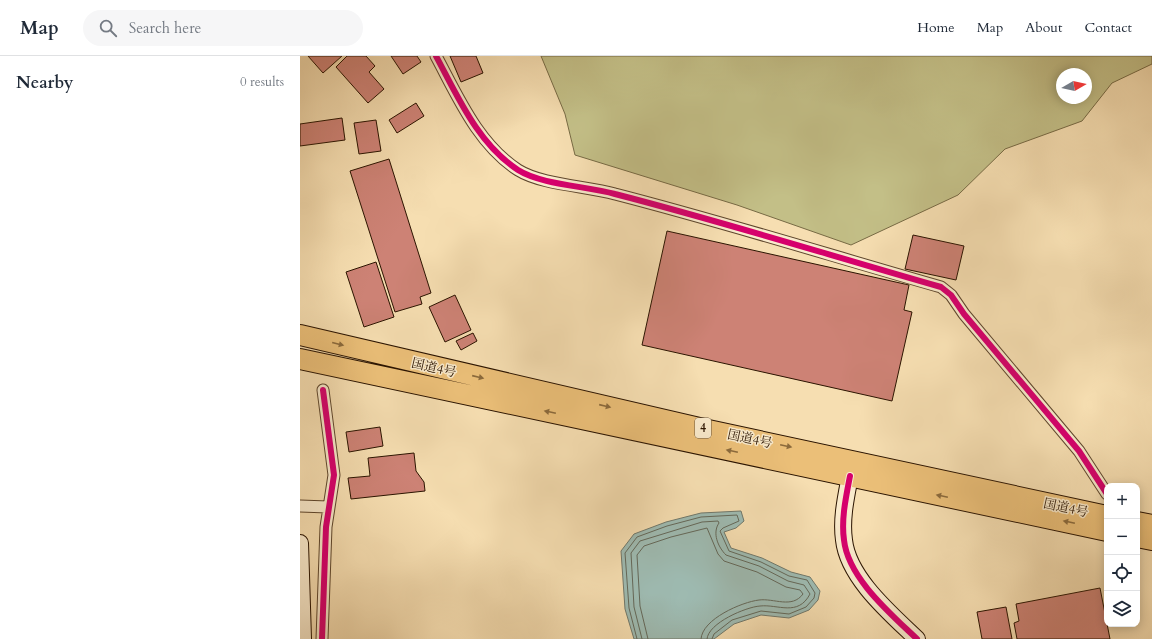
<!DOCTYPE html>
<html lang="en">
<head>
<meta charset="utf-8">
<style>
	:root { --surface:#fff; --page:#f6f6f7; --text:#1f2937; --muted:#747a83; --line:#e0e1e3 }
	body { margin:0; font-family:Cardo,"Noto Serif JP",serif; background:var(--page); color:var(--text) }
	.controls { position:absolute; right:12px; bottom:12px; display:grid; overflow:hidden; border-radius:8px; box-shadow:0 2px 10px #0003 }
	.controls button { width:36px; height:36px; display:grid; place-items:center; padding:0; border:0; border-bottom:1px solid var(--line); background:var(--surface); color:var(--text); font:20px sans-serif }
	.compass { position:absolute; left:756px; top:12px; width:36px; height:36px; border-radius:50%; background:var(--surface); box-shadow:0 2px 10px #0003; rotate:81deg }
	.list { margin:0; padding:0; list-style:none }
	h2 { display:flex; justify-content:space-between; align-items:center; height:52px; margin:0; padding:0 16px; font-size:17px }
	h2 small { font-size:13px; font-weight:400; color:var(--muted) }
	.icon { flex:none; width:22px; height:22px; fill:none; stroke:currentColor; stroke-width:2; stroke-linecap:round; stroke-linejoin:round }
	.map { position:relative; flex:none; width:852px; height:583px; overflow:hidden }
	header { display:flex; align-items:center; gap:24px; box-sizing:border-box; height:56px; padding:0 20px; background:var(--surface); border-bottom:1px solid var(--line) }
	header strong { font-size:19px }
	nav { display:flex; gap:22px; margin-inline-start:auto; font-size:14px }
	.search { width:280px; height:36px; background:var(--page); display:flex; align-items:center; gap:10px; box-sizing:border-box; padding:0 14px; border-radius:22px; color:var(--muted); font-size:15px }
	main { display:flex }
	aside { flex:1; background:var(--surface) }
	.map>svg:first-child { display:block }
</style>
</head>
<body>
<header>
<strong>Map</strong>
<div class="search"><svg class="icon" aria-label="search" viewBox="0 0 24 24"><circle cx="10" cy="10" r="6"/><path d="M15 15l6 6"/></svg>Search here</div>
<nav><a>Home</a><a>Map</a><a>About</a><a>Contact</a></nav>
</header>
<main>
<aside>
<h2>Nearby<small>0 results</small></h2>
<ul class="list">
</ul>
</aside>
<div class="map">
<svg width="852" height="583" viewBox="0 0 852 583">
	<rect width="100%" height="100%" fill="#f6deb1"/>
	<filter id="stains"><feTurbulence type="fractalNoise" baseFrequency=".005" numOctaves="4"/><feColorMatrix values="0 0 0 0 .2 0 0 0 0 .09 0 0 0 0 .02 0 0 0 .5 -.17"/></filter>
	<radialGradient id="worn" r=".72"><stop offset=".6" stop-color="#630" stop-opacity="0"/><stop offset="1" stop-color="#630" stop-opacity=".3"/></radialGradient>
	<path fill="#c3bf87" stroke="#776a44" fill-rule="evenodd" d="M241 0H852V8L812 27 782 65 705 93 658 139 551 189 437 149 275 99 265 58ZM762 18H786V42H762Z"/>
	<path fill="#9ebbb2" stroke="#70786b" d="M441 455 444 465 436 472 424 476 431 492 462 502 491 516 510 521 520 535 518 544 509 554 489 562 461 559 434 568 414 583H334L325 553 321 495 334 478 366 466 401 457Z"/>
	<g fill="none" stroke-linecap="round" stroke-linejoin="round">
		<path stroke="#646859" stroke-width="1" d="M337 583 329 552 325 497 337 481 367 470 401 461 437 459 439 465 423 472 420 475 429 495 461 506 489 520 507 524 515 537 514 542 506 551 489 558 461 555 432 564 414 578 412 583
			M342 583 334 551 331 497 340 485 402 466 418 465 419 467C412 477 418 491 426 499L459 510 488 525 504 529 510 538C498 561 478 548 460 550 446 551 408 567 407 583
			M348 583 340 550 337 499 344 490 371 481 407 472 418 498 424 505 457 516 486 531 500 534 503 538C492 553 474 542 459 544 442 546 402 563 401 583"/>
	</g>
	<path fill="#cd8275" stroke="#2b1400" d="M8 0H42L23 17Z
		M47 0H66L75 10 69 16 84 33 68 47 36 11Z
		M91 0H117L121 6 103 18Z
		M150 0H176L183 17 161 26Z
		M116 47 124 60 97 77 89 64Z
		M42 62 45 84 0 90V68Z
		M76 64 81 95 59 98 54 67Z
		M89 103 131 237 120 241 122 248 95 256 50 115Z
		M367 175 609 229 604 254 612 256 592 345 342 289Z
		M613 179 664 190 656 224 605 213Z
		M76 206 94 261 64 271 46 216Z
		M155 239 171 274 145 286 129 251Z
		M173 277 177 285 161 294 156 285Z
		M80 371 83 390 49 396 46 376Z
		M114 397 116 415 124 426 125 435 51 443 48 422 70 420 68 402Z
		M800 532 810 583H717L714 567 719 565 716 548Z
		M706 551 712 583H682L677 556Z"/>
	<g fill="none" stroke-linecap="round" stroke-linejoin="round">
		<g stroke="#5e462c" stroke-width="13">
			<path id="street" d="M136 0C158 41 178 88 218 114 242 129 287 130 315 138 424 166 532 200 641 231L651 239 664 258 779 395 807 438
				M0 450 28 451
				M22 583 26 471 34 419 23 334"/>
		</g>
		<g stroke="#2b1400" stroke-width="18">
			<path id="secondary" d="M550 420C546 441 541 463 544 484 548 522 591 558 617 583
				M0 487 3 583"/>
		</g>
		<g stroke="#2b1400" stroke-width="22">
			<path id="highway" d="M0 279 408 374 807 460
				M0 303 807 475
				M837 466 852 469
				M837 481 852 484"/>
		</g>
		<use href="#street" stroke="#f9eacc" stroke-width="11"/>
		<use href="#secondary" stroke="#f9eacc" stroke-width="16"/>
		<use href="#highway" stroke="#ebbf78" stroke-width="20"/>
		<g stroke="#f9eacc" stroke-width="8">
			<path id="cycleway" d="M136 0C158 41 178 88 218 114 242 129 287 130 315 138 424 166 532 200 641 231L651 239 664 258 779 395 807 438
				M550 420C546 441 541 463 544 484 548 522 591 558 617 583
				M22 583 26 471 34 419 23 334"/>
		</g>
		<use href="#cycleway" stroke="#d6006c" stroke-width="6"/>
	</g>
	<defs><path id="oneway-solid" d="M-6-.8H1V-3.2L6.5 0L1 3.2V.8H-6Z"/></defs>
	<g fill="#8b6a3c">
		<use href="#oneway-solid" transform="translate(38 288) rotate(14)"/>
		<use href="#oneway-solid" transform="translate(178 321) rotate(13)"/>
		<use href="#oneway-solid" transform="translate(305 350) rotate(13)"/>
		<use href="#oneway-solid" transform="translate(250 356) rotate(-168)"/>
		<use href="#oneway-solid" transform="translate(486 390) rotate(12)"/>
		<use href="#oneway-solid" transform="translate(432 395) rotate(-168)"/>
		<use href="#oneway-solid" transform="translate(642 440) rotate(-168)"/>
		<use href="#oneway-solid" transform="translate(769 466) rotate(-168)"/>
	</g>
	<g text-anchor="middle" stroke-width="3" stroke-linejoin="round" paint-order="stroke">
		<rect fill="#f9eacc" stroke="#69543d" stroke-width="1" x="395" y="362" width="16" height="20" rx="3"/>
		<g font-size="12" font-weight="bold" fill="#2b1400">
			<text x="403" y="376">4</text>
		</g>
		<g font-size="13" fill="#2b1400" stroke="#f9eacc">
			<text transform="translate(134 311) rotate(13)" y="5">国道4号</text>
			<text transform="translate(450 382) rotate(12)" y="5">国道4号</text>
			<text transform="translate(766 451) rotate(12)" y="5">国道4号</text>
		</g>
	</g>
	<rect width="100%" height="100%" filter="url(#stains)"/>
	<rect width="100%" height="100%" fill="url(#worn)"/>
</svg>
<div class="controls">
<button>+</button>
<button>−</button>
<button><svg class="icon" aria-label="locate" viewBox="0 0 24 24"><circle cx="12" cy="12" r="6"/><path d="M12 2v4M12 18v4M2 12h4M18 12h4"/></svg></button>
<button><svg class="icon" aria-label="layers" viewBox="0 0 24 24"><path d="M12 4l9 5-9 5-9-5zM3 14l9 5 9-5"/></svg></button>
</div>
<svg class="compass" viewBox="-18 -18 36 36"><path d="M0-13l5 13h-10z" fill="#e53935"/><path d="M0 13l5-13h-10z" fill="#747a83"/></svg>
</div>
</main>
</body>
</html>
